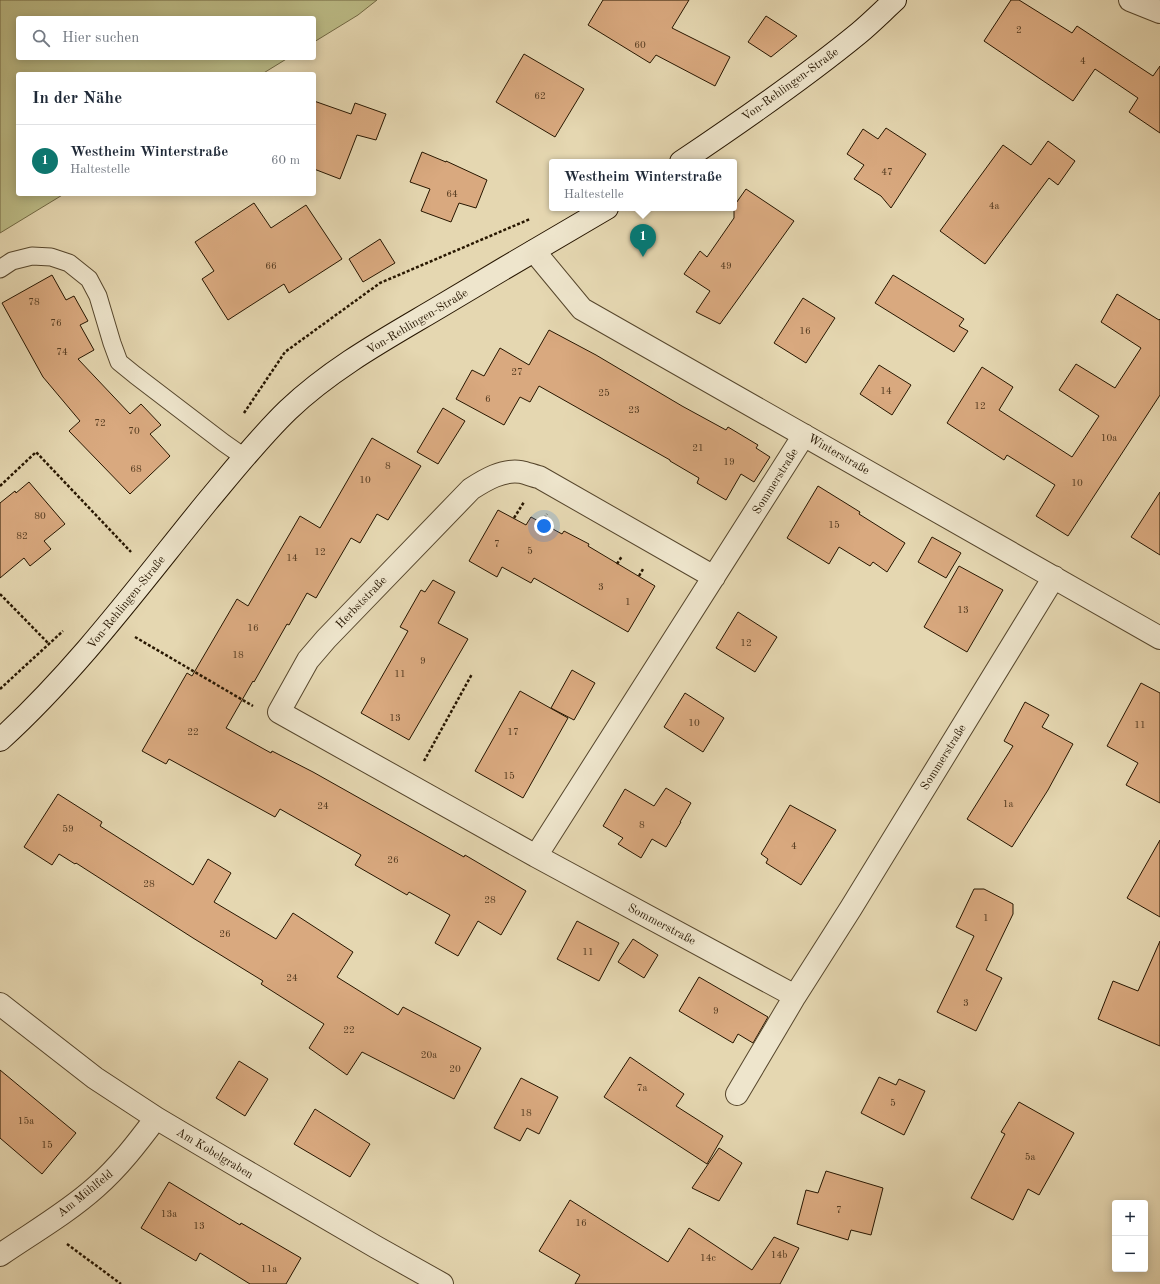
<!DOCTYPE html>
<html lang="de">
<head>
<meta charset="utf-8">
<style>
	:root { --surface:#fff; --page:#f6f6f7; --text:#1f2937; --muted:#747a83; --line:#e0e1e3; --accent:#0f766e }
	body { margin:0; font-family:"Old Standard TT",serif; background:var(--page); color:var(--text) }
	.controls { position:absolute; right:12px; bottom:12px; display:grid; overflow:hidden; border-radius:4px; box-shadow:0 2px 10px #0003 }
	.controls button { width:36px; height:36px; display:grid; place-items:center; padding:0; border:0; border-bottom:1px solid var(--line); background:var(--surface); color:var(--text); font:20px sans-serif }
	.you { position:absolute; left:544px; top:526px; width:14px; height:14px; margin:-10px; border:3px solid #fff; border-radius:50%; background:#1a73e8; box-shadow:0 0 0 6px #1a73e833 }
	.badge { display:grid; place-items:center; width:26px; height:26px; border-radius:50%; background:var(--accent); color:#fff; font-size:13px; font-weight:700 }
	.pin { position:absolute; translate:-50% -33px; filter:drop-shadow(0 1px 2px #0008) }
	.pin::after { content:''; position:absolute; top:21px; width:14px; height:12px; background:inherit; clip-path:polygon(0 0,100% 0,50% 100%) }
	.popup { position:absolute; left:549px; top:159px; width:188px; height:52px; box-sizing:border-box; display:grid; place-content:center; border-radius:4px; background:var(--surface); filter:drop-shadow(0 1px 3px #0005); font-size:13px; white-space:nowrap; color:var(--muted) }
	.popup b { font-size:15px; color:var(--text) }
	.popup::after { content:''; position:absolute; left:50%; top:100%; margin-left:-8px; border:8px solid transparent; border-top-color:var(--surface) }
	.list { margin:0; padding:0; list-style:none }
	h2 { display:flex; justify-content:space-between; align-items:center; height:52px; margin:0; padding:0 16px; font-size:17px }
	h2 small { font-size:13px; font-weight:400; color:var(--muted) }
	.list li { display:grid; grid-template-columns:26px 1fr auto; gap:12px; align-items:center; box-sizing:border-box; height:72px; padding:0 16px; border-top:1px solid var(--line) }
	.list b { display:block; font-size:15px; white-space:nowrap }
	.list p { margin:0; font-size:13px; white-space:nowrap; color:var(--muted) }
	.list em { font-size:13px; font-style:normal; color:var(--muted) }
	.icon { flex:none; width:22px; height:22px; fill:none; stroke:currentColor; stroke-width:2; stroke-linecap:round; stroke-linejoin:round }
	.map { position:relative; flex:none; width:1160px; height:1284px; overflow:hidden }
	.search { position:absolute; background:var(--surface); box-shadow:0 2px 10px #0003; left:16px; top:16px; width:300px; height:44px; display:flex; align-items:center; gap:10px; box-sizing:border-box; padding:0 14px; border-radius:4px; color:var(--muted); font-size:15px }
	.panel { position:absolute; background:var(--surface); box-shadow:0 2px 10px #0003; left:16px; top:72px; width:300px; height:124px; border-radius:4px }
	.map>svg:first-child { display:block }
</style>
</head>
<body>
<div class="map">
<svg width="1160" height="1284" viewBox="0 0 1160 1284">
	<rect width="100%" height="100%" fill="#e5d7b1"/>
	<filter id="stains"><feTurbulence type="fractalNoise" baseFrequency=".005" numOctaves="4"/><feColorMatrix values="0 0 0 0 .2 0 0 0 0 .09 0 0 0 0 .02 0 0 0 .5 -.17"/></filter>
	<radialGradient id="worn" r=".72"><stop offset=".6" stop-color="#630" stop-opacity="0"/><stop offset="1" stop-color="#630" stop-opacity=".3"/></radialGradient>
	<path fill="#bcbc87" stroke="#726944" d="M0 0H377L358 15 314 42V18H18V58H288L262 74H18V194H64L0 233Z"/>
	<path fill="#d9a97f" stroke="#271600" d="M603 0H689L672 28 730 57 715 86 656 55 650 63 588 25Z
		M1011 0H1019L1072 33 1077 26 1153 76 1160 66V133L1129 112 1138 98 1095 69 1073 101 984 41Z
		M766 16 797 36 771 57 748 42Z
		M524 54 584 89 555 137 496 102Z
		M314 101 351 114 355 103 386 114 376 140 357 135 340 179 314 169Z
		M886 128 926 154 891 208 881 196 854 179 864 165 847 154 863 129 878 139Z
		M1048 141 1075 161 1058 185 1049 178 985 264 940 231 1003 145 1031 165Z
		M422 152 446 162V161L487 180 476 208 459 203 451 222 421 211 430 189 410 182Z
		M746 189 794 221 720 324 696 312 710 291 684 274 700 251 707 257 734 218V206Z
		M254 203 271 228 306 205 342 259 289 293 284 284 228 320 202 279 214 271 195 242Z
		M380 239 395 263 363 282 349 259Z
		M52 275 66 300 74 296 88 321 80 325 94 350 78 359 130 414 141 404 161 425 150 434 170 456 130 494 69 431 80 421 43 377 2 303Z
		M893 275 964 319 959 326 968 331 954 352 875 303Z
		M1117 294 1159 320 1160 319V395L1068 536 1036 516 1055 485 1007 455 1004 460 947 423 982 367 1013 387 999 410 1072 457 1099 416 1059 390 1076 364 1115 388 1141 348 1101 322Z
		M803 298 835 318 806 363 774 343Z
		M549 330 596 355 682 406 726 430 728 427 758 445 756 448 770 457 754 482 741 474 726 500 697 483 699 478 670 461V460L539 386 530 402 520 397 504 425 456 399 472 370 484 376 500 348 529 365Z
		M879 365 911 385 892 415 860 394Z
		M443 408 465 421 438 464 417 452Z
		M372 438 421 466 388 520 377 514 360 543 351 538 316 598 307 593 289 625 287 624 254 682 253 681 226 728 271 753 272 751 313 772 464 857 465 855 526 891 501 935 478 921 458 956 435 943 450 915 409 892 407 895 355 865 361 855 280 809 275 817 169 759 166 764 142 751 187 673 192 676 237 599 248 606 300 516 320 528Z
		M29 482 65 524 44 541 51 549 30 566 24 558 0 578V503L15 491 16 493Z
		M818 486 860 512 859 514 905 543 887 572 873 562 870 566 839 547 829 564 787 538Z
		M1160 492V555L1131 537Z
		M498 510 526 525 531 517 562 534 564 531 589 544 588 546 655 586 628 632 534 578 531 583 502 567 497 577 469 561Z
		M932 537 961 553 946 578 918 562Z
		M959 566 1003 590 967 652 924 627Z
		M433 580 455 592 438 623 468 639 409 740 361 713 408 631 400 627 421 590 425 592Z
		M738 612 777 637 755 672 716 648Z
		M572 670 595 683 574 720 551 708Z
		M1141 683 1160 693V803L1126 785 1138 763 1107 746Z
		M520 691 568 718 523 798 475 771Z
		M685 693 724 718 703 752 664 727Z
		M1025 702 1049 715 1042 727 1073 744 1048 790 1012 847 967 819 1013 746 1004 741Z
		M666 788 691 803 680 822H681L666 847 652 839 641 858 618 844 623 838 603 826 625 789 654 806Z
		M58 794 102 822 100 826 193 885 208 859 231 873 214 902 276 939 293 913 353 952 337 977 398 1015 403 1007 481 1048 454 1099 362 1052 347 1075 309 1048 324 1024 261 984 263 981 193 938 76 863 75 864 59 854 52 865 24 847Z
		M790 805 836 830 801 885 766 863 768 859 761 854Z
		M1160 840V917L1127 898Z
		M974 889H984L1013 904V914L986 970 1002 978 976 1031 937 1012 974 936 956 927Z
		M577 921 619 943 599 981 557 959Z
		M633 939 658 955 644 978 618 962Z
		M1160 941V1046L1098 1019 1113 981 1138 991Z
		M699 977 768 1017 753 1043 738 1034 733 1043 679 1011Z
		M630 1057 684 1094 676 1106 723 1136 707 1164 604 1097Z
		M239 1061 268 1079 245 1116 216 1098Z
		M0 1070 76 1133 42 1174 0 1138Z
		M879 1077 896 1085 899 1079 925 1091 904 1135 861 1113Z
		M521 1078 558 1097 539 1134 527 1128 520 1141 494 1128Z
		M1019 1102 1074 1133 1039 1195 1028 1189 1013 1220 971 1198 1005 1134 1001 1132Z
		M315 1109 370 1144 350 1177 294 1144Z
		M719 1148 742 1163 719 1201 692 1188Z
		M826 1171 883 1188 871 1235 851 1230 848 1240 797 1224 806 1190 818 1193Z
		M169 1182 240 1225 241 1223 301 1258 286 1284H250L200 1253 196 1261 141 1228Z
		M570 1200 668 1262 689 1228 752 1270 774 1237 799 1248 780 1284H575L580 1275 539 1251Z"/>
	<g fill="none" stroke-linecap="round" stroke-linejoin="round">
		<g stroke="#56462c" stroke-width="19">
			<path id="lane" d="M0 269 12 261 32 256 51 257 69 263 89 279 98 296 112 343 119 362 135 375 224 443 244 457"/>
		</g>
		<g stroke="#56462c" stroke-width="24">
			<path id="street" d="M1130 0 1160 12
				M534 251 582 309 1160 638
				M804 435 536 856 795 996 851 908 1054 577
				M536 856 279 712 308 660 326 639 471 489C485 480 503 469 521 472 527 473 533 476 539 477L714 577
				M0 1004 95 1078 156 1118 232 1163 376 1247 442 1284
				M737 1094 795 996
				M0 1255C32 1233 67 1213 96 1187 119 1167 138 1142 156 1118"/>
		</g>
		<g stroke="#271600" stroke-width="24">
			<path id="secondary" d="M681 162C742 121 803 79 859 33 871 23 883 11 895 0
				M0 740C78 669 141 583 207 502 233 471 259 438 288 410 333 367 389 337 441 306 496 273 552 240 607 208"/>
		</g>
		<path stroke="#271600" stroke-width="2.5" stroke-dasharray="3 2" stroke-linecap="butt" d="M244 413 285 352 380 283 530 219
			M0 486 36 452 131 552
			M514 518 524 502
			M542 523 547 514
			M617 564 622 556
			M639 576 643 569
			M0 594 49 644
			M135 637 253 706
			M0 689 63 631
			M424 761 472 674
			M67 1244 121 1284"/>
		<use href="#lane" stroke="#eee5cc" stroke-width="17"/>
		<use href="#street" stroke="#eee5cc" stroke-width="22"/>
		<use href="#secondary" stroke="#eee5cc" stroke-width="22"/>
	</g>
	<g text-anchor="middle" stroke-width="4" stroke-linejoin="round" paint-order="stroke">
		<g font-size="10" fill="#543b20">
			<text x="1019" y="33">2</text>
			<text x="640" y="48">60</text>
			<text x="1083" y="64">4</text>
			<text x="540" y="99">62</text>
			<text x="887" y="175">47</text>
			<text x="452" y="197">64</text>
			<text x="994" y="209">4a</text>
			<text x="271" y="269">66</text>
			<text x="726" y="269">49</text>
			<text x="34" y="305">78</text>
			<text x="56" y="326">76</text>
			<text x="805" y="334">16</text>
			<text x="62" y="355">74</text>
			<text x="517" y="375">27</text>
			<text x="886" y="394">14</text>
			<text x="604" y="396">25</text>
			<text x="488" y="402">6</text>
			<text x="980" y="409">12</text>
			<text x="634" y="413">23</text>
			<text x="100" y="426">72</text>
			<text x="134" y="434">70</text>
			<text x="1109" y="441">10a</text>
			<text x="698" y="451">21</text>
			<text x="729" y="465">19</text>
			<text x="388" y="469">8</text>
			<text x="136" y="472">68</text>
			<text x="365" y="483">10</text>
			<text x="1077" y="486">10</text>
			<text x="40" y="519">80</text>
			<text x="834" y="528">15</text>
			<text x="22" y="539">82</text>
			<text x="497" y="547">7</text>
			<text x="530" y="554">5</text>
			<text x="320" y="555">12</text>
			<text x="292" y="561">14</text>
			<text x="601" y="590">3</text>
			<text x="628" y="605">1</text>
			<text x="963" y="613">13</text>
			<text x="253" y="631">16</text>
			<text x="746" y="646">12</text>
			<text x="238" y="658">18</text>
			<text x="423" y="664">9</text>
			<text x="400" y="677">11</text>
			<text x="395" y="721">13</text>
			<text x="694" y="726">10</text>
			<text x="1140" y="728">11</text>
			<text x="193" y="735">22</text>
			<text x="513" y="735">17</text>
			<text x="509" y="779">15</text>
			<text x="1008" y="807">1a</text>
			<text x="323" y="809">24</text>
			<text x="642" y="828">8</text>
			<text x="68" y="832">59</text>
			<text x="794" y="849">4</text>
			<text x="393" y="863">26</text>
			<text x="149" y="887">28</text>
			<text x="490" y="903">28</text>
			<text x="986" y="921">1</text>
			<text x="225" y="937">26</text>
			<text x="588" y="955">11</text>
			<text x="292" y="981">24</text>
			<text x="966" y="1006">3</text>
			<text x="716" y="1014">9</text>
			<text x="349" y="1033">22</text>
			<text x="429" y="1058">20a</text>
			<text x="455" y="1072">20</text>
			<text x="642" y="1091">7a</text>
			<text x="893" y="1106">5</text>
			<text x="526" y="1116">18</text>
			<text x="26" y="1124">15a</text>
			<text x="47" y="1148">15</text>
			<text x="1030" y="1160">5a</text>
			<text x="839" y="1213">7</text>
			<text x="169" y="1217">13a</text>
			<text x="581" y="1226">16</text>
			<text x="199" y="1229">13</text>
			<text x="779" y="1258">14b</text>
			<text x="708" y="1261">14c</text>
			<text x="269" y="1272">11a</text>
		</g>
		<g font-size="12" fill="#271600" stroke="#eee5cc">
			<text transform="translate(790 84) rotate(-36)" y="4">Von-Rehlingen-Straße</text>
			<text transform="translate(417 321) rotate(-31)" y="4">Von-Rehlingen-Straße</text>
			<text transform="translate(839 454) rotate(30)" y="4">Winterstraße</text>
			<text transform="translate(775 481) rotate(-58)" y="4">Sommerstraße</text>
			<text transform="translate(126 602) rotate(-51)" y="4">Von-Rehlingen-Straße</text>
			<text transform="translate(361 602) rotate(-46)" y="4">Herbststraße</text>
			<text transform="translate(943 757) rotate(-58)" y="4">Sommerstraße</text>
			<text transform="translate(662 924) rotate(28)" y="4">Sommerstraße</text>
			<text transform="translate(215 1153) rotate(31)" y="4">Am Kobelgraben</text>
			<text transform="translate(85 1193) rotate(-39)" y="4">Am Mühlfeld</text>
		</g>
	</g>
	<rect width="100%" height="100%" filter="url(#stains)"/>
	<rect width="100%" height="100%" fill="url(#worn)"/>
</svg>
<div class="controls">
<button>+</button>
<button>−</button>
</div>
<div class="you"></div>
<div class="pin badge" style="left:643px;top:257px">1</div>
<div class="popup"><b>Westheim Winterstraße</b>Haltestelle</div>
<div class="search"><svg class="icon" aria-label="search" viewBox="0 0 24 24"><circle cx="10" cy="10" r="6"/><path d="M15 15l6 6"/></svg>Hier suchen</div>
<section class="panel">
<h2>In der Nähe<small></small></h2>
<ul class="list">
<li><span class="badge">1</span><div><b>Westheim Winterstraße</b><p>Haltestelle</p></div><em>60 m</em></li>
</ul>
</section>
</div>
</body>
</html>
